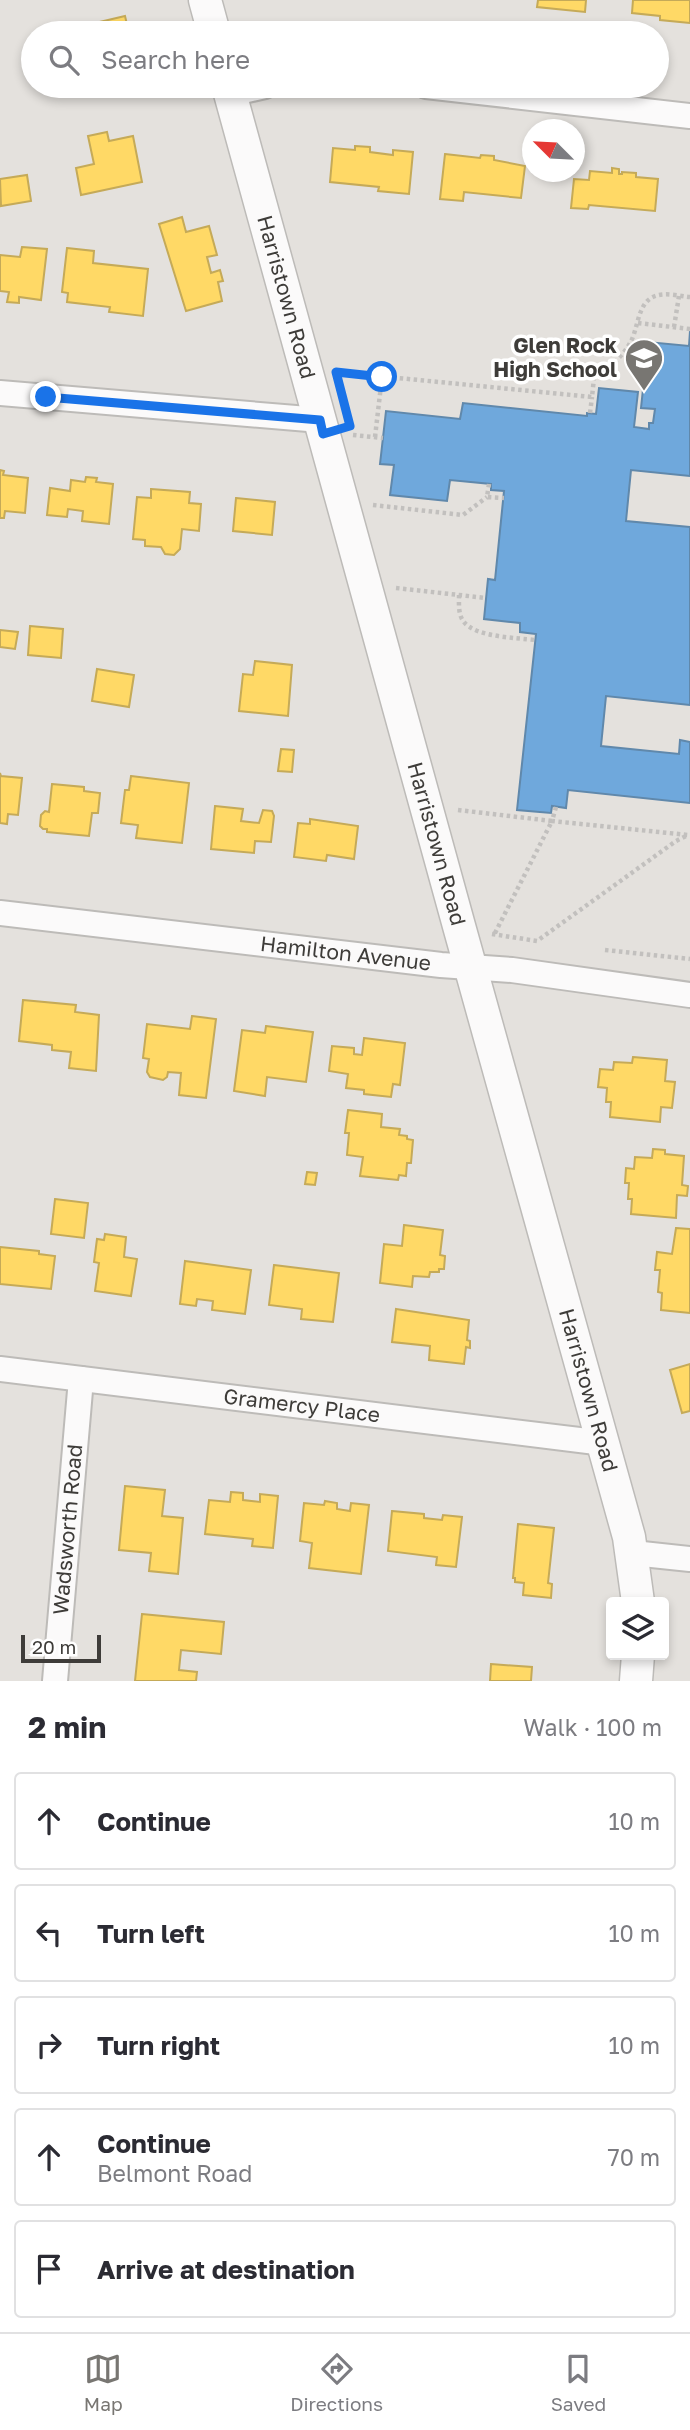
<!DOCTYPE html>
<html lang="en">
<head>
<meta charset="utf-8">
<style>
	:root { --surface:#fff; --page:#f7f7f7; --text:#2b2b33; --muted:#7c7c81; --line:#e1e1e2; --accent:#787672 }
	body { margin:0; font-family:"Golos Text",sans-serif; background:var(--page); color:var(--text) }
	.controls { position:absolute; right:21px; bottom:21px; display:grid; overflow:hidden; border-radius:7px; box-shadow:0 4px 10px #0003 }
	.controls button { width:63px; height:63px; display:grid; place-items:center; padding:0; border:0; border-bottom:2px solid var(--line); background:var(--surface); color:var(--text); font:35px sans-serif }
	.compass { position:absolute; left:522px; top:119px; width:63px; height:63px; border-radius:50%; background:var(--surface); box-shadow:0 4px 10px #0003; rotate:294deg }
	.scale { position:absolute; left:21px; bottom:18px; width:80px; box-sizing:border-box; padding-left:7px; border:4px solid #3e3c39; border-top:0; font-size:19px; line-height:24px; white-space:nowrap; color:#3e3c39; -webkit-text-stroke:5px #fff; paint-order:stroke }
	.stop { position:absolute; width:21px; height:21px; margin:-16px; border:5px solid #1a73e8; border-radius:50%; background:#fff }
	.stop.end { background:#1a73e8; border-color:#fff; box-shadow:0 2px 7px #0008 }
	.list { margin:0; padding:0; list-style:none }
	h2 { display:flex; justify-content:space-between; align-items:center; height:91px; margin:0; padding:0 28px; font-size:30px }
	h2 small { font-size:23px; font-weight:400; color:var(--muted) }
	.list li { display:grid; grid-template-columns:46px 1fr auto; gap:21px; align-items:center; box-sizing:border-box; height:98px; margin:0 14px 14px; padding:0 14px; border:2px solid var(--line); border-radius:7px }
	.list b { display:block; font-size:26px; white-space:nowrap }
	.list p { margin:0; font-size:23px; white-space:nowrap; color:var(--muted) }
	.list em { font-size:23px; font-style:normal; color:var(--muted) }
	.icon { flex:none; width:38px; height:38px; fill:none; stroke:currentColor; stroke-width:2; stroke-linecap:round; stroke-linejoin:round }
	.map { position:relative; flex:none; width:690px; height:1681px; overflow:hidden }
	.search { position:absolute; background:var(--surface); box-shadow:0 4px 10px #0003; left:21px; right:21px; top:21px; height:77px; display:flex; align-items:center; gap:18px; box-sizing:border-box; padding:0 24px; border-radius:38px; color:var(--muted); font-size:26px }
	.sheet { height:651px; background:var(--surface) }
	nav { display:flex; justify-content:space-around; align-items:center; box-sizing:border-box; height:98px; border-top:2px solid var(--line); background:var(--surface); font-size:19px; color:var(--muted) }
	nav a { display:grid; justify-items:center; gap:4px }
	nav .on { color:var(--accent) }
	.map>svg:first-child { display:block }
</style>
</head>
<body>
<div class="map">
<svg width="690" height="1681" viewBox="0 0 690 1681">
	<rect width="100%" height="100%" fill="#e4e1dd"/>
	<path fill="#ffd966" stroke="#c5aa58" stroke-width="2" d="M538 0H586L585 12 537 7Z
		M633 0H690V23L660 20V16L632 13Z
		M125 16 129 33H93L91 24Z
		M107 132 109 141 133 136 142 182 81 195 76 168 94 164 88 136Z
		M355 146 370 147V152L393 155V150L413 152 409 194 378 191 379 187 330 182 333 148 355 150Z
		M445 154 480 158 481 155 494 156V160L525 166 521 198 464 192 463 201 440 199Z
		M612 168 619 169V174H622V172L636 173V177L658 179 655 211 589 205 588 209 571 208 574 179 589 180 590 171 612 173Z
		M27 175 31 201 1 206 0 179Z
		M182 217 186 232 209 226 217 255 207 257 211 273 220 270 223 281 218 282 222 301 186 311 159 224Z
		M22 247 47 249 41 300 19 297V303L7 302 9 292 0 291V255L20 257Z
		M67 248 94 251 93 263 148 269 143 316 109 312 110 307 67 302 68 293 62 292Z
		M0 470 4 471 3 475 28 478 25 513 5 511 4 518H0Z
		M86 477 97 478 96 482 113 484 109 524 82 521 83 511 68 509 67 517 47 515 50 488 70 491 71 480 85 482Z
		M151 489 190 492 189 503 201 504 199 531 182 529 180 549 174 555 165 554 161 547 145 546V540L133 539 137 497 151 498Z
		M236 498 275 502 272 535 233 531Z
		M30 626 63 629 61 658 28 655Z
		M0 630 18 632 15 649 0 647Z
		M255 661 292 665 288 716 239 711 243 674 253 675Z
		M97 669 134 675 129 707 92 701Z
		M281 749 294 750 292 772 278 771Z
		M0 773 1 776 22 778 18 815 8 814 7 824 0 823Z
		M131 776 189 783 182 843 136 838 138 825 121 823 125 790H129Z
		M52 784 84 787V791L100 793 98 813H92L89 836 47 832V829H43L40 826 41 815 45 811 49 812Z
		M215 806 243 809 241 821 259 823 263 810 272 811 274 816 271 842 255 841 254 853 211 849Z
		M310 819 358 826 354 859 327 855 326 861 294 857 298 823 310 824Z
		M23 1000 76 1005 75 1012 99 1015 96 1071 69 1068 71 1052 52 1050V1045L19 1041Z
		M192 1016 216 1019 206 1098 179 1095 181 1073 168 1072 167 1077 163 1080 150 1077 147 1072 149 1059 143 1058 147 1024 190 1029Z
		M266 1026 313 1032 306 1082 267 1077 265 1096 234 1091 242 1030 265 1033Z
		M364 1038 405 1043 400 1085 393 1084 391 1097 364 1094V1090L346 1088 348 1074 329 1071 332 1046 354 1048V1054L362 1055Z
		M633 1057 667 1060 665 1081 675 1082 672 1108 661 1107 660 1122 610 1117 611 1102H606L607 1088 598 1087 600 1069 613 1070 614 1062 632 1063Z
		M348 1110 382 1114 381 1127 400 1129 399 1135 407 1136V1139L413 1140 411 1163H407L406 1176 399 1175 398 1180 360 1176 363 1157 347 1155 349 1133H345Z
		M653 1149 665 1150V1154L684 1156 682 1185 688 1186 687 1196 677 1195 676 1218 631 1214 632 1199H628L629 1183H625L626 1168 634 1169 635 1157 652 1158Z
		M307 1172 317 1173 315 1185 305 1184Z
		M55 1199 88 1203 84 1238 51 1234Z
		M404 1225 443 1230 440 1255 445 1256 444 1269H439V1272H430L429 1277 413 1276 412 1287 380 1283 384 1244 402 1246Z
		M676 1228 690 1229V1313L661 1310 662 1293 658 1292 660 1270H655L657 1252 672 1254Z
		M105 1234 126 1237 124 1257 137 1259 131 1296 95 1291 99 1263 94 1262 97 1239 104 1240Z
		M0 1247 39 1251V1254L55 1256 51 1289 0 1284Z
		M185 1261 251 1270 245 1314 212 1310 213 1301 197 1299 196 1306 180 1304Z
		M274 1265 339 1273 333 1322 301 1319 302 1309 269 1305Z
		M396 1309 469 1320 467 1340 470 1341V1348L466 1347 464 1364 429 1360 430 1346 392 1342Z
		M690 1364V1411L682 1413 670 1370Z
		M125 1486 165 1490 162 1516 183 1518 178 1574 149 1571 151 1553 119 1550Z
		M231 1492 243 1493V1500L260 1502V1494L278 1496 273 1548 252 1546 253 1539 205 1534 209 1500 230 1502Z
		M325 1501 337 1503V1509L350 1511 351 1503 369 1505 361 1574 309 1568 312 1543 300 1541 304 1503 324 1505Z
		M392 1511 424 1514V1518L442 1520 443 1515 462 1517 456 1567 436 1565 437 1557 388 1551Z
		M518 1524 554 1528 548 1583 552 1584 551 1598 523 1595 524 1583 515 1582V1578H513Z
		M142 1614 224 1622 221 1654 181 1650 179 1670 197 1672 196 1681H135Z
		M491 1664 532 1667 531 1681H490Z"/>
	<path fill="#6fa8dc" stroke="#6088ab" stroke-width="2" d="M690 331V476L631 470 626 521 690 527V705L606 696 601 746 679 754 680 740 690 742V803L568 790 566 808 552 806 551 813 517 810 536 634 520 632V623L484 619 488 579 495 580 504 491 491 490V484L450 480 447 501 390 495 394 465 380 464 386 411 460 419 463 403 587 416V413L596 414 599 388 638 392 634 427 649 429V423H653L655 409 641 408 648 342 689 346Z"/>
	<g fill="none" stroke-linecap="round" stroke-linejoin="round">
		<g stroke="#bdbbb8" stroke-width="28">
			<g id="minor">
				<path d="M426 86 690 116"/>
				<path d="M230 94 265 86"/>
				<path d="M0 393 320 420"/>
				<path id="s1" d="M0 913 441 965 512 970 690 995"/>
				<path id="s2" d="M0 1369 604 1443"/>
				<path d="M633 1553 690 1559"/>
				<path id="s3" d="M55 1681 81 1379"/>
			</g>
		</g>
		<g stroke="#bdbbb8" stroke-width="35">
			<g id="tertiary">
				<path d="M205 0 214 33"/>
				<path id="s4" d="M228 86 459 926 629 1537 638 1602"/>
				<path d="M636 1681 638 1655"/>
			</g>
		</g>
		<path stroke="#c2c0be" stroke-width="4.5" stroke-dasharray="3.5 3.5" stroke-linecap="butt" d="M638 323 690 329
			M674 327 679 296
			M337 372 592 397 594 378C608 368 622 358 630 343 638 330 637 307 651 298 663 291 678 296 690 297
			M590 413 592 397
			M353 435 383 438
			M375 437 382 377
			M489 484 487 497 504 498
			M373 505 463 515 487 497
			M396 588 486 598
			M459 595C459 604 458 615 464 622 475 637 518 638 535 640
			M458 810 552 821 494 935
			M492 934 537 941 676 841 688 835 552 821 556 807
			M605 950 690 959"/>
		<use href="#minor" stroke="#fbfafa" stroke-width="24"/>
		<use href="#tertiary" stroke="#fbfafa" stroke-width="32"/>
	</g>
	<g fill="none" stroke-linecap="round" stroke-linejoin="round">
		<path stroke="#1a73e8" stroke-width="9" d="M46 397 320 420 323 434 350 426 336 372 382 377"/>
	</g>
	<defs>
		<g id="school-pin" transform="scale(2.0125)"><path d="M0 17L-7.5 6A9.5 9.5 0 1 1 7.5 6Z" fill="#787672" stroke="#fff"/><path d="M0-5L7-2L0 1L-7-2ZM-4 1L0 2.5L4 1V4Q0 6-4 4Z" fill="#fff"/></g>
	</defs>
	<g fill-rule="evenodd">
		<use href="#school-pin" x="644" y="358"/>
	</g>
	<g text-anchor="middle" stroke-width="7" stroke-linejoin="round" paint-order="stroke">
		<g font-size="21" fill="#3e3c39" stroke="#fff">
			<text dy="7" stroke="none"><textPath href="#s4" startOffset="219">Harristown Road</textPath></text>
			<text dy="7" stroke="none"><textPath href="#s4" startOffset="786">Harristown Road</textPath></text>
			<text dy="7" stroke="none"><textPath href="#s1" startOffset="348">Hamilton Avenue</textPath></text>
			<text dy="7" stroke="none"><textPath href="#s4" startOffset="1353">Harristown Road</textPath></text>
			<text dy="7" stroke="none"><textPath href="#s2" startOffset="304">Gramercy Place</textPath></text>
			<text dy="7" stroke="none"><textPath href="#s3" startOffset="152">Wadsworth Road</textPath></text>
		</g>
		<g font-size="21" font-weight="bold" fill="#3e3c39" stroke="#fff" text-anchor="end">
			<text x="617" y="353">Glen Rock<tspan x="617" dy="24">High School</tspan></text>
		</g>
	</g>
</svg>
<div class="controls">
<button><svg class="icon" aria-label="layers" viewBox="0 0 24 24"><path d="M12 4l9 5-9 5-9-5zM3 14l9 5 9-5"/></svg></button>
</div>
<svg class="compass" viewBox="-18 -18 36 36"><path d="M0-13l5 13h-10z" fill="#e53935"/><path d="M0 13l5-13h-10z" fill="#7c7c81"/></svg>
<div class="scale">20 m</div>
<div class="stop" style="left:382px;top:377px"></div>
<div class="stop end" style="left:46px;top:397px"></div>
<div class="search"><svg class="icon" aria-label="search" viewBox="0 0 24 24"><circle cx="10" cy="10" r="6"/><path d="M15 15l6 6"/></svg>Search here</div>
</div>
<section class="sheet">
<h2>2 min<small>Walk · 100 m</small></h2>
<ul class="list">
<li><svg class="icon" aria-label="ahead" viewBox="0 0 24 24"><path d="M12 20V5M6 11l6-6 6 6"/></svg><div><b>Continue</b></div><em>10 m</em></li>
<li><svg class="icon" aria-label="left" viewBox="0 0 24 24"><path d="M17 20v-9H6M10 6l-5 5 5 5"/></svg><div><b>Turn left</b></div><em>10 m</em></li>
<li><svg class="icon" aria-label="right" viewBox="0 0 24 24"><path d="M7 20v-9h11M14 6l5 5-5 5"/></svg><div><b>Turn right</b></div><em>10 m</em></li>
<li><svg class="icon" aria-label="ahead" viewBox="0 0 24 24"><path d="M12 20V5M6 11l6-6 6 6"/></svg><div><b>Continue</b><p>Belmont Road</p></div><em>70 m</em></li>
<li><svg class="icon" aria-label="arrive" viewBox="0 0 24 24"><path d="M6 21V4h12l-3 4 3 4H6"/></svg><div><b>Arrive at destination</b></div></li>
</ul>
</section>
<nav>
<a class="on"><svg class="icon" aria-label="map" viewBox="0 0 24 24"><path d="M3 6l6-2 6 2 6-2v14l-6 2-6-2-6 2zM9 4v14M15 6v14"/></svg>Map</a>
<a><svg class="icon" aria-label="directions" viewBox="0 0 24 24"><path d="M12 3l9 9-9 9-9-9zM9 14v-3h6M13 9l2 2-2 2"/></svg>Directions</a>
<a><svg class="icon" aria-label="saved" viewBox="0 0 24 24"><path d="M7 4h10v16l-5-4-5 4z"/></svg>Saved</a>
</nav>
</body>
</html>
